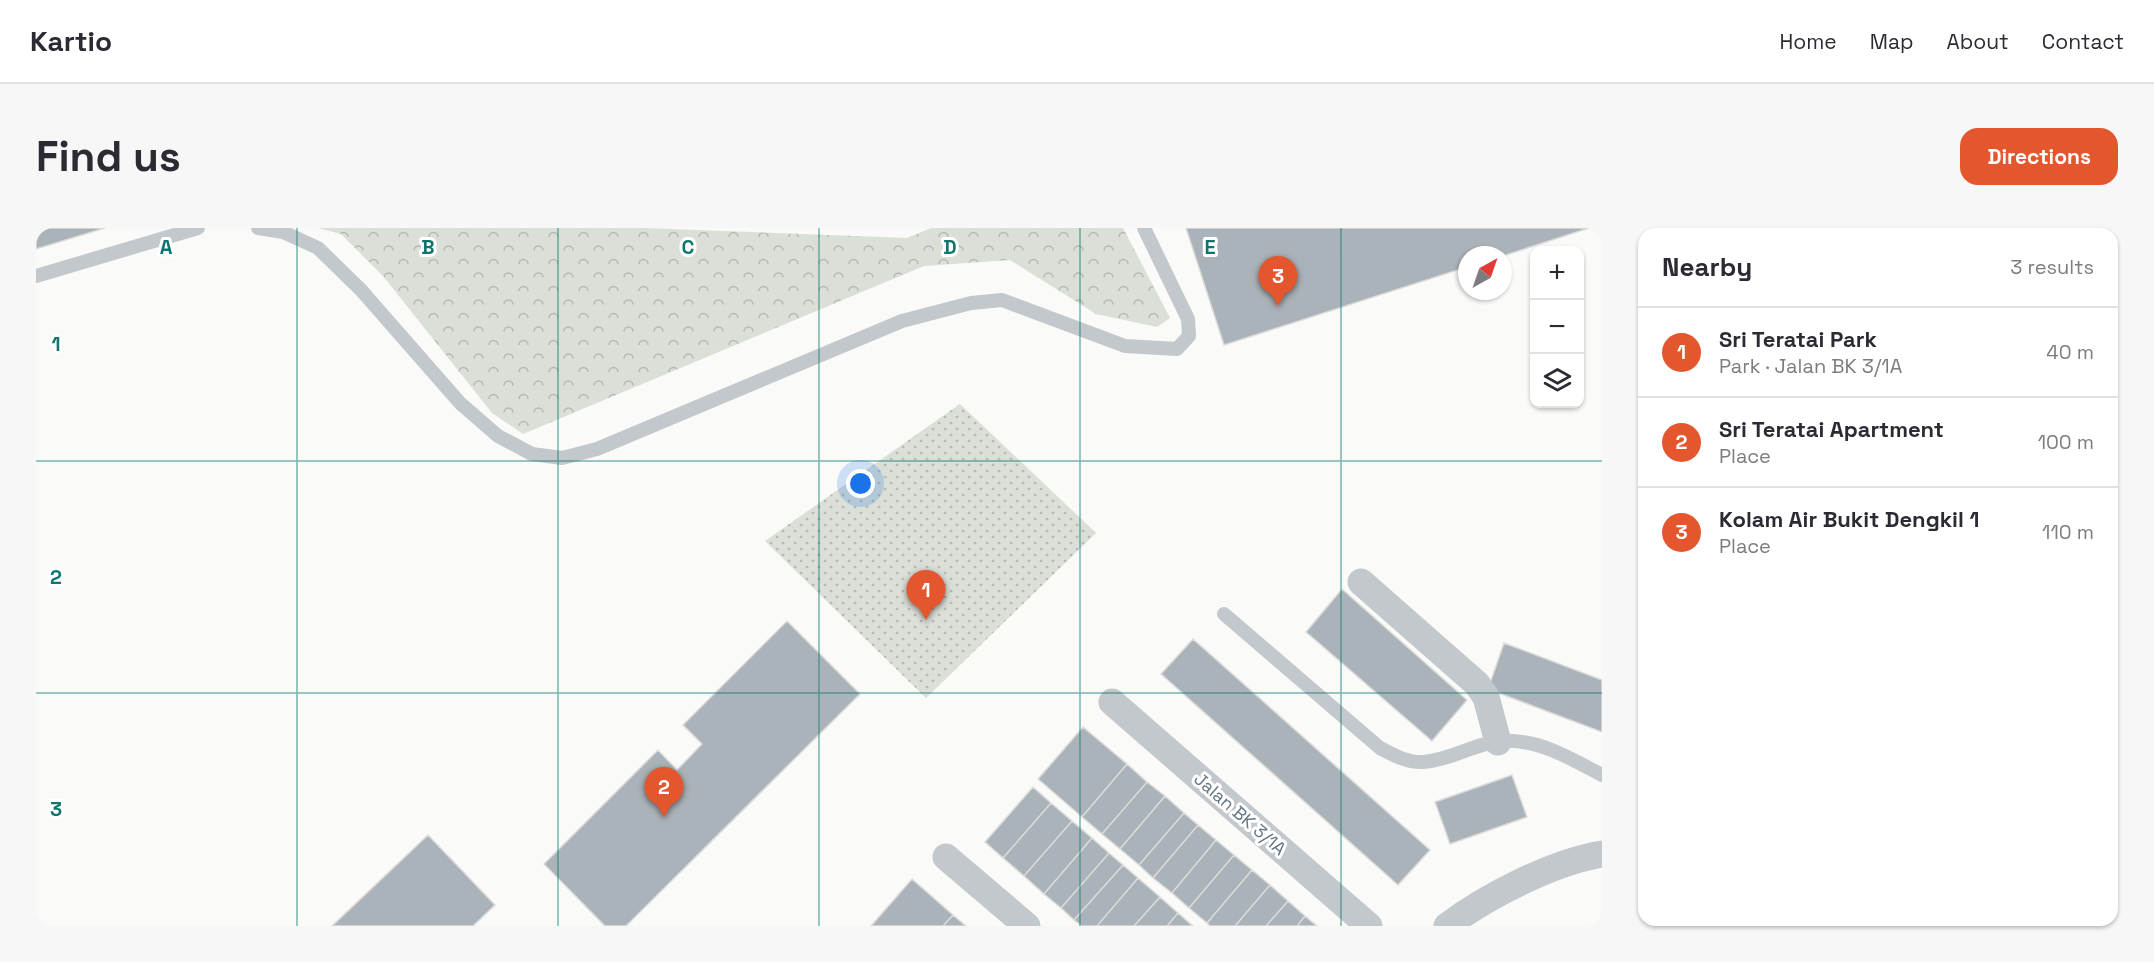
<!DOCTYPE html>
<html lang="en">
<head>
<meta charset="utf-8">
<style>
	:root { --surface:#fff; --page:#f7f7f7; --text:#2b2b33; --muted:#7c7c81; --line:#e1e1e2; --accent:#e4572e }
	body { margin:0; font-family:"Space Grotesk",sans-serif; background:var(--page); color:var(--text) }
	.controls { position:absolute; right:18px; top:18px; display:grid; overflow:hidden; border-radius:12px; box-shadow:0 2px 4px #0004 }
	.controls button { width:54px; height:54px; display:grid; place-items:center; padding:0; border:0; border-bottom:2px solid var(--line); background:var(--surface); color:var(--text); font:30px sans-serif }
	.compass { position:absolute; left:1422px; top:18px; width:54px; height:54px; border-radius:50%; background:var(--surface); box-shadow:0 2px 4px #0004; rotate:40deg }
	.you { position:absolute; left:825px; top:256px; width:21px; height:21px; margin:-15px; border:4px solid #fff; border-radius:50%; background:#1a73e8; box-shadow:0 0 0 9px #1a73e833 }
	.badge { display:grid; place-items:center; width:39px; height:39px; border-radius:50%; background:var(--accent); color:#fff; font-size:20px; font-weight:700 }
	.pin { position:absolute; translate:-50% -50px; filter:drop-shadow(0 2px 3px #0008) }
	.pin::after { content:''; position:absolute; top:32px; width:21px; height:18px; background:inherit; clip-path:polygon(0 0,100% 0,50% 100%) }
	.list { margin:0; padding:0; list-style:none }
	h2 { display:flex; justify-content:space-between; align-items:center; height:78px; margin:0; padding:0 24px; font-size:26px }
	h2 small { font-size:20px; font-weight:400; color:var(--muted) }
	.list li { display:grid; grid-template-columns:39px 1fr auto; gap:18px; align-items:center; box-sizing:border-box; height:90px; padding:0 24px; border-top:2px solid var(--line) }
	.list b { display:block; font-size:22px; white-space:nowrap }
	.list p { margin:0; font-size:20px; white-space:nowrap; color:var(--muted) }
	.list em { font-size:20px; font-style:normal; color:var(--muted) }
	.icon { flex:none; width:33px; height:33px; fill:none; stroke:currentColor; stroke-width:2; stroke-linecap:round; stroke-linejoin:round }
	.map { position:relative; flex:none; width:1566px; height:698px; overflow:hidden; border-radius:18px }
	header { display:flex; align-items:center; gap:36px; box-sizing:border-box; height:84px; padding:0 30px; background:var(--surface); border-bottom:2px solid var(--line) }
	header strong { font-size:28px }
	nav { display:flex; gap:33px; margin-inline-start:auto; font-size:21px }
	.intro { display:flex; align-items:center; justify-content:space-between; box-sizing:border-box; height:144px; padding:0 36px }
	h1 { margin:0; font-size:42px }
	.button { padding:15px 27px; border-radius:18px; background:var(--accent); color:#fff; font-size:21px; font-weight:700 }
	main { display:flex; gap:36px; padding:0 36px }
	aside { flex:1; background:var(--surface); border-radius:18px; box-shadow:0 2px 4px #0004 }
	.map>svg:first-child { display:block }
</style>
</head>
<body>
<header>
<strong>Kartio</strong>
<nav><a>Home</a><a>Map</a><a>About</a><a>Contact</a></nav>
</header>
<div class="intro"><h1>Find us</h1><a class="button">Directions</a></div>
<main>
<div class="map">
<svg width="1566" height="698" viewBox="0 0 1566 698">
	<defs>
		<pattern id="forest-crowns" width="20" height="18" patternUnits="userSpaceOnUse" patternTransform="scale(1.5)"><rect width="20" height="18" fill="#dadfd7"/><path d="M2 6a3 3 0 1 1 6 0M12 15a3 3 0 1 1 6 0" fill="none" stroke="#b4b9b4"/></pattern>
		<pattern id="park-dots" width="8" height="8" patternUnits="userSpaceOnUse" patternTransform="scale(1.5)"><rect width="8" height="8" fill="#dadfd7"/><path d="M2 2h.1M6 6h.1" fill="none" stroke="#b4b9b4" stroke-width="1.8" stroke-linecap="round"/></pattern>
	</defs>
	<rect width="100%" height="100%" fill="#fafaf8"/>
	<path fill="url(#forest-crowns)" d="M282 0H610L871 10 895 0H1087L1134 90 1121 99 1060 86 974 32 888 38 487 206 456 185 347 48 305 6Z"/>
	<path fill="url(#park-dots)" d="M924 176 1060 305 890 470 729 313Z"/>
	<path fill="#aab3b9" stroke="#dcdcda" stroke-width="1.5" d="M0 0H69L0 21Z
		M1150 0H1553L1467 28 1431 27V39L1188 117Z
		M1306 361 1431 472 1396 513 1270 404Z
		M751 393 824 466 590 698H569L508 636 622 522 641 542 666 516 647 497Z
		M1157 411 1394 622 1362 657 1125 446Z
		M1468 415 1566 452V504L1452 461Z
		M1047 499 1091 536 1046 589 1002 551Z
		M1091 536 1111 554 1066 606 1046 589Z
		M1476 547 1491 589 1414 616 1399 574Z
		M1111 554 1129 568 1084 621 1066 606Z
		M997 559 1015 575 967 630 949 614Z
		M1129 568 1148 585 1103 637 1084 621Z
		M1015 575 1036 593 988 648 967 630Z
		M1148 585 1162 597 1117 650 1103 637Z
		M1036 593 1056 610 1008 666 988 648Z
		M1162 597 1180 612 1136 665 1117 650Z
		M392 607 459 677 437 698H296Z
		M1056 610 1073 625 1025 680 1008 666Z
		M1180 612 1198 627 1153 680 1136 665Z
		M1073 625 1087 637 1038 692 1025 680Z
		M1198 627 1216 642 1171 695 1153 680Z
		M1087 637 1102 650 1061 698H1046L1038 692Z
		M1216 642 1234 657 1199 698H1174L1171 695Z
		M1102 650 1124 669 1098 698H1061Z
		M876 651 917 687 907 698H835Z
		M1234 657 1252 673 1230 698H1199Z
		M1124 669 1142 685 1131 698H1098Z
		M1252 673 1269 688 1261 698H1230Z
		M1142 685 1157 698H1131Z
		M917 687 930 698H907Z
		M1269 688 1281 698H1261Z"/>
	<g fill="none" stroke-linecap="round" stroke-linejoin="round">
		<path stroke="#c3c8cc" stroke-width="14" d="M222 0 247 4 282 20 325 62 424 175 462 208 496 226 526 230 561 221 866 93 935 75 966 72 1089 118 1141 121 1153 108 1152 91 1108 0
			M0 48 162 0
			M1188 386 1344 520C1357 527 1372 535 1387 534 1418 532 1441 512 1476 513 1508 514 1539 533 1566 547"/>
		<path stroke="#c3c8cc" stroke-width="27" d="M1325 354 1441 456 1450 469 1462 514
			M1076 474 1333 698
			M910 629 991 698
			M1411 698C1451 668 1517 634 1566 626"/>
	</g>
	<path fill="none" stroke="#0f766e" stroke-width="1.5" stroke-opacity="0.55" d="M261 0V698M522 0V698M783 0V698M1044 0V698M1305 0V698M0 233H1566M0 465H1566"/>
	<g text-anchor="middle" stroke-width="6" stroke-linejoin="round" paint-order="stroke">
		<g font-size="18" fill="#657683" stroke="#fff">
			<text transform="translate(1204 586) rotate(41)" y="6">Jalan BK 3/1A</text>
		</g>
	</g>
	<g font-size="20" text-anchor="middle" font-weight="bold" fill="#0f766e" stroke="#fff" stroke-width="6" stroke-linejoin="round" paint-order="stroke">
		<text x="130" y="26">A</text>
		<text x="392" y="26">B</text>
		<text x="652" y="26">C</text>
		<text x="914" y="26">D</text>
		<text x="1174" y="26">E</text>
		<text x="20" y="123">1</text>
		<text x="20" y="356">2</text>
		<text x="20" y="588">3</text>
	</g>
</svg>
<div class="controls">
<button>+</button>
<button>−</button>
<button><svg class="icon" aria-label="layers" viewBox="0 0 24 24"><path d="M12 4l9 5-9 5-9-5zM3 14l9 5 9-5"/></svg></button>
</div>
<svg class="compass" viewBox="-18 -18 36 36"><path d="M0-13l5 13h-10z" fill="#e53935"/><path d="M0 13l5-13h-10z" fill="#7c7c81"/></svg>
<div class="you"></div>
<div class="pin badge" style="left:890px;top:392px">1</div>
<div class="pin badge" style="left:628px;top:589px">2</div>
<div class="pin badge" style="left:1242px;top:78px">3</div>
</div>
<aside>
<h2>Nearby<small>3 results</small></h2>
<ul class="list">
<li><span class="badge">1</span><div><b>Sri Teratai Park</b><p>Park · Jalan BK 3/1A</p></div><em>40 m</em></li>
<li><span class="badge">2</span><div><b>Sri Teratai Apartment</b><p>Place</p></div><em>100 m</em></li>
<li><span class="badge">3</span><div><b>Kolam Air Bukit Dengkil 1</b><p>Place</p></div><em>110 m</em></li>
</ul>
</aside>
</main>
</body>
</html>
